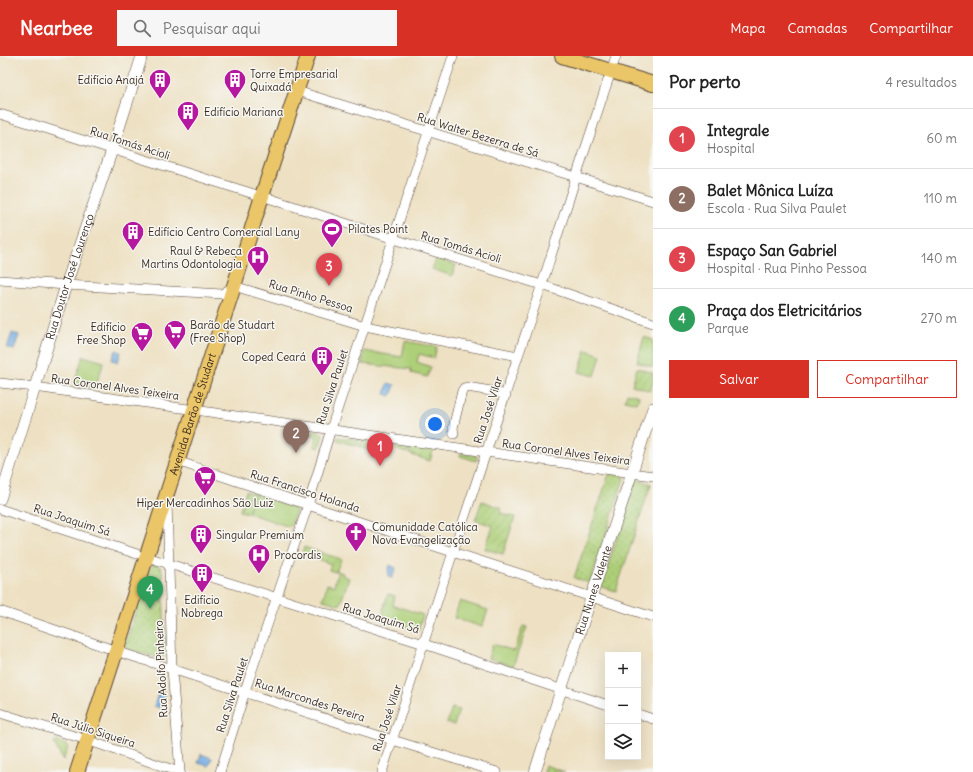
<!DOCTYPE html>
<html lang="pt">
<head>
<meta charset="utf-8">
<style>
	:root { --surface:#fff; --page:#f6f6f6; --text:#222; --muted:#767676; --line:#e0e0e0; --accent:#d93025 }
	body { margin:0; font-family:Delius,sans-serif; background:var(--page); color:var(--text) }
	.controls { position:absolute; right:12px; bottom:12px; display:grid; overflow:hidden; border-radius:0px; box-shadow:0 4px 16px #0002 }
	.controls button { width:36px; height:36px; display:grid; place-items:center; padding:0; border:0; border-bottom:1px solid var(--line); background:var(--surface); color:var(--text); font:20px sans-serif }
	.you { position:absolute; left:435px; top:368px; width:14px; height:14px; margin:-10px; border:3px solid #fff; border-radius:50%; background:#1a73e8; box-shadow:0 0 0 6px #1a73e833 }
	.badge { display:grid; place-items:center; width:26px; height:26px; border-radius:50%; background:var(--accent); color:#fff; font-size:13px; font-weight:700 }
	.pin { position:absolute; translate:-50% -33px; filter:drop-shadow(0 1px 2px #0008) }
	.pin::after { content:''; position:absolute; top:21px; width:14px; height:12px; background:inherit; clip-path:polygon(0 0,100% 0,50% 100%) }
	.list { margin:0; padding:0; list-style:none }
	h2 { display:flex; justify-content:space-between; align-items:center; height:52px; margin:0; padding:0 16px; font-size:17px }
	h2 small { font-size:13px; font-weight:400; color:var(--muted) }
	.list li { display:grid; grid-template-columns:26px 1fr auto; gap:12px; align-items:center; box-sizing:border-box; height:60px; padding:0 16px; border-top:1px solid var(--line) }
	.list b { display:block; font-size:15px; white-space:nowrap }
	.list p { margin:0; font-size:13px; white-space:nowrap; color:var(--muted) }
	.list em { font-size:13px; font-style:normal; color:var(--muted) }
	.actions { display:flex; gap:8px; padding:12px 16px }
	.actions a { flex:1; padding:9px 0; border:1px solid var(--accent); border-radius:0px; text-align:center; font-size:14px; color:var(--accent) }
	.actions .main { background:var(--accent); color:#fff }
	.icon { flex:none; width:22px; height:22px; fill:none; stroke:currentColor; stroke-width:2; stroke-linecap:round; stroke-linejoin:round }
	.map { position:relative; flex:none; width:653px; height:716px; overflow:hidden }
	header { display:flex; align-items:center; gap:24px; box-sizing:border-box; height:56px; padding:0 20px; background:var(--accent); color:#fff }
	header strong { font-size:19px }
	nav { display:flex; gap:22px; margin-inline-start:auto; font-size:14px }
	.search { width:280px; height:36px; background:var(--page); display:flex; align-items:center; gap:10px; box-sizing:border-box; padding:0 14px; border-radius:0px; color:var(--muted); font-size:15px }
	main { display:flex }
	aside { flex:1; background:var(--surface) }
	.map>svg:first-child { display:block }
</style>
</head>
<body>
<header>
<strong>Nearbee</strong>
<div class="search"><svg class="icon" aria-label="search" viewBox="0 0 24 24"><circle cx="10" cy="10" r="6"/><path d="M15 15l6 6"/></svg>Pesquisar aqui</div>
<nav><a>Mapa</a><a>Camadas</a><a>Compartilhar</a></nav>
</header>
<main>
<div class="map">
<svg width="653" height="716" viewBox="0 0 653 716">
	<defs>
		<pattern id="park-dots" width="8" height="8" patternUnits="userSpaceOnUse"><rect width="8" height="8" fill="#adcf78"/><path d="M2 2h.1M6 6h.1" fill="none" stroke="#96b267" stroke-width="1.8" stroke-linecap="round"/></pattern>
		<pattern id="garden-furrows" width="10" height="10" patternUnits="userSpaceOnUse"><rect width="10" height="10" fill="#adcf78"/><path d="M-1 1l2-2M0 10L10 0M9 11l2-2" fill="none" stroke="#96b267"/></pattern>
		<pattern id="water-ripples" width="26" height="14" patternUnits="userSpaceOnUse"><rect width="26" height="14" fill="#73ace2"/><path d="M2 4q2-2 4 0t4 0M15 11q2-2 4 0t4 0" fill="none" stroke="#608cb7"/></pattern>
	</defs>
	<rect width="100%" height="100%" fill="#f6f6f2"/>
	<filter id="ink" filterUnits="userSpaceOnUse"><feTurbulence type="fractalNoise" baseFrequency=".025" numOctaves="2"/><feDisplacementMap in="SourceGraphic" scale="8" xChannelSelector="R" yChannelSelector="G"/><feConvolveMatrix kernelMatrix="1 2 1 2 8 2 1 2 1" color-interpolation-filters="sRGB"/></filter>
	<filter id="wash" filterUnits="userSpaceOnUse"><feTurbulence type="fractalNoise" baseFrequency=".012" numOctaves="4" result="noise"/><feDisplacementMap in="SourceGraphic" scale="16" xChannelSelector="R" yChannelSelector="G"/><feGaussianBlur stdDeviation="0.9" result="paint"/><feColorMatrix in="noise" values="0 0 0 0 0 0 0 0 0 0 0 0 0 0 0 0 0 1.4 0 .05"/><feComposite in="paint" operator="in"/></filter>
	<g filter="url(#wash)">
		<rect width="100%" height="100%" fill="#eee1c3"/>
		<path fill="#adcf78" stroke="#747c4b" d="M436 203 456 209 452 220 432 213Z
			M644 281 653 284V311L637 306Z
			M405 285 437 291 434 302 419 298 417 306 431 311 427 321 411 317V313L362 308 364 295 402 301Z
			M586 294 601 299 595 320 579 316Z
			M83 300 104 306 95 332 77 330 75 324Z
			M627 337 639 340 637 347 625 344Z
			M297 372 322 377 323 379 319 392 314 390 317 380 296 376Z
			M338 381 359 384 357 390 337 384Z
			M362 384 380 387 377 397 359 391Z
			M395 389 410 391 407 397 394 393Z
			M461 397 477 400 476 405 460 400Z
			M255 438 295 452 296 455 290 471 248 457Z
			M338 515 343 517 342 519 349 522 340 549 323 544 327 528 334 530Z
			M388 538 395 540 393 549 423 559 418 575 381 563 384 555 383 554Z
			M460 545 488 554 482 571 454 562Z
			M523 570 527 571 513 610 488 602 493 588 514 595Z
			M452 652 459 654 454 669 447 667Z
			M55 685 66 689 68 692 63 704 54 687Z"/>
		<path fill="url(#park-dots)" stroke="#747c4b" d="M609 418 625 420 590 527 574 522Z
			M636 423 651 428 616 535 601 531Z
			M156 509 160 511 162 515 166 596 163 601 159 602 124 592 149 513 152 510Z
			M545 709 565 716H543Z"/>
		<path fill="url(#garden-furrows)" stroke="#747c4b" d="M637 312 653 317V326L650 335 632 329Z
			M412 390 434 393 430 405 409 398Z
			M246 435 255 438 248 457 240 455Z
			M482 445 502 452 500 457 515 461 503 498 485 493 493 470 475 464Z
			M304 491 341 503 336 516 329 514 331 508 302 498Z"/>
		<path fill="url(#water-ripples)" stroke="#576b80" d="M12 277 19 279 14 294 7 292Z
			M116 294 121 296 118 306 112 304Z
			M388 327 395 329 391 340 385 338Z
			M390 509 396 512 392 522 388 521 389 516 388 515Z
			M159 635 165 637 161 652 154 650Z
			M201 698 212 702 209 710 198 707Z"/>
	</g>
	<g filter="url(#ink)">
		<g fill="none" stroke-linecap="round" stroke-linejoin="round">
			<g stroke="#564537" stroke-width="10">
				<path id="minor" d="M297 35 576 121 653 145
					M0 58 254 138
					M262 140 394 183 548 231 653 267
					M0 224 66 229 222 238 234 230 365 270 518 300
					M0 327 35 331 653 420
					M454 378 453 372 462 335 464 332 467 331 491 335 506 339
					M177 405 317 452 653 561
					M167 446 172 613 180 716
					M0 453 137 498
					M147 501 424 588 608 649
					M0 555 108 592
					M116 595 386 682 497 716
					M0 657 87 684 179 716
					M638 658 653 663
					M220 716 248 626 308 449 331 373 453 0
					M382 716 455 490 545 219 576 121 616 0"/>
			</g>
			<g stroke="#564537" stroke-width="12">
				<g id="tertiary">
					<path id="s1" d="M0 443 35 331 66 229 112 94 142 0"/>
					<path id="s2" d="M535 716 561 634 653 352"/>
				</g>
			</g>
			<g stroke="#564537" stroke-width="16">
				<g id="primary">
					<path d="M562 0 653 28"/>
					<path id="s3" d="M77 716 234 230 262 140 308 0"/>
				</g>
			</g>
			<use href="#minor" stroke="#fff" stroke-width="9"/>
			<use href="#tertiary" stroke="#fff" stroke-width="11"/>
			<use href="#primary" stroke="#ebc669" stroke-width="14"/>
		</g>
	</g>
	<defs>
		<g id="building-pin" transform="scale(1.15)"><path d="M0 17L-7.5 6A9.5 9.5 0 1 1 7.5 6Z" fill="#b5179e" stroke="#f6f6f2"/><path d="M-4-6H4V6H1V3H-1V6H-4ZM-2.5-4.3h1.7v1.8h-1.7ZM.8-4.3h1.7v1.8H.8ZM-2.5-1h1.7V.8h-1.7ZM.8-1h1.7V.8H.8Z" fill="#fff"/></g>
		<g id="stadium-pin" transform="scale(1.15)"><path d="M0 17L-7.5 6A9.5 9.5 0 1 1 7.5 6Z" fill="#b5179e" stroke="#f6f6f2"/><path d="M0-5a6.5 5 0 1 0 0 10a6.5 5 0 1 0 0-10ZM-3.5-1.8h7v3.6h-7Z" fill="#fff"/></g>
		<g id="hospital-pin" transform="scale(1.15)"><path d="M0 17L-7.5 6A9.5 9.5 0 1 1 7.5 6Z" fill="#b5179e" stroke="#f6f6f2"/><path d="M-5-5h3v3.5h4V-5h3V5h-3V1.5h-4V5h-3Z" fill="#fff"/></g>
		<g id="supermarket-pin" transform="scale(1.15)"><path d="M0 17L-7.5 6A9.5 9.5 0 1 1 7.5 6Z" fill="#b5179e" stroke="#f6f6f2"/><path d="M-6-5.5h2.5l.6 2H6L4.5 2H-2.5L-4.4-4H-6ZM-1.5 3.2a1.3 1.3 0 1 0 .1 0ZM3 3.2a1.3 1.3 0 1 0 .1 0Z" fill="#fff"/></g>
		<g id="church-pin" transform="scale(1.15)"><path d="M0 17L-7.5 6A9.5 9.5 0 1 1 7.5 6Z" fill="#b5179e" stroke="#f6f6f2"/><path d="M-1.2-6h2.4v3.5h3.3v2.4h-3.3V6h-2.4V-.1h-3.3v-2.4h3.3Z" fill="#fff"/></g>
	</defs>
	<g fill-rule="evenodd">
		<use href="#building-pin" x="160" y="24"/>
		<use href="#building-pin" x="235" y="24"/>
		<use href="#building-pin" x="188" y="56"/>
		<use href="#stadium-pin" x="332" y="173"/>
		<use href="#building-pin" x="133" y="176"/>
		<use href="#hospital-pin" x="258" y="201"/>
		<use href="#supermarket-pin" x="175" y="275"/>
		<use href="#supermarket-pin" x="142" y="277"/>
		<use href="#building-pin" x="322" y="301"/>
		<use href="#supermarket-pin" x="205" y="421"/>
		<use href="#church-pin" x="356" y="477"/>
		<use href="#building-pin" x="201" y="479"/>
		<use href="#hospital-pin" x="259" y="499"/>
		<use href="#building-pin" x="202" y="518"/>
	</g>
	<g text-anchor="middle" stroke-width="3" stroke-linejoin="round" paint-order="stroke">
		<g font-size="11" fill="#3b2a1e" stroke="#f6f6f2" text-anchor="start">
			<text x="250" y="22">Torre Empresarial<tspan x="250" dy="13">Quixadá</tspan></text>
			<text x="144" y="28" text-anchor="end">Edifício Anajá</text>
			<text x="204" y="60">Edifício Mariana</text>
			<text x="348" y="177">Pilates Point</text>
			<text x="148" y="180">Edifício Centro Comercial Lany</text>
			<text x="242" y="199" text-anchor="end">Raul &amp; Rebeca<tspan x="242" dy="13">Martins Odontologia</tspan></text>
			<text x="190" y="273">Barão de Studart<tspan x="190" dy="13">(Free Shop)</tspan></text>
			<text x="126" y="275" text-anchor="end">Edifício<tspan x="126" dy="13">Free Shop</tspan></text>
			<text x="306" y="305" text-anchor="end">Coped Ceará</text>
			<text x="205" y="451" text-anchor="middle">Hiper Mercadinhos São Luiz</text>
			<text x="372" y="475">Comunidade Católica<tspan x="372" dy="13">Nova Evangelização</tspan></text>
			<text x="216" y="483">Singular Premium</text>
			<text x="274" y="503">Procordis</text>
			<text x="202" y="548" text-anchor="middle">Edifício<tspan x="202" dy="13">Nobrega</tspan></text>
		</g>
		<g font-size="11" fill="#3b2a1e" stroke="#f6f6f2">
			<text transform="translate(478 79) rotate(17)" y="4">Rua Walter Bezerra de Sá</text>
			<text transform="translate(130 87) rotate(18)" y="4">Rua Tomás Acioli</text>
			<text transform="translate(461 191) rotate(17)" y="4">Rua Tomás Acioli</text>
			<text dy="4" stroke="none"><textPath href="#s1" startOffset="233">Rua Doutor José Lourenço</textPath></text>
			<text transform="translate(311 240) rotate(17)" y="4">Rua Pinho Pessoa</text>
			<text transform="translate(115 331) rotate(8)" y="4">Rua Coronel Alves Teixeira</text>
			<text transform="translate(332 331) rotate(-72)" y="4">Rua Silva Paulet</text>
			<text transform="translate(488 354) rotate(-72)" y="4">Rua José Vilar</text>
			<text dy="4" stroke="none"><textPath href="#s3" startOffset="376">Avenida Barão de Studart</textPath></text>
			<text transform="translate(566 396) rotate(8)" y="4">Rua Coronel Alves Teixeira</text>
			<text transform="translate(305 435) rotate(18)" y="4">Rua Francisco Holanda</text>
			<text transform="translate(72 464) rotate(18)" y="4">Rua Joaquim Sá</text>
			<text dy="4" stroke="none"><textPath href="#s2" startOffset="191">Rua Nunes Valente</textPath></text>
			<text transform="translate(381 562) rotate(17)" y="4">Rua Joaquim Sá</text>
			<text transform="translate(161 613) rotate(-93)" y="4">Rua Adolfo Pinheiro</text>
			<text transform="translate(232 639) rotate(-72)" y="4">Rua Silva Paulet</text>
			<text transform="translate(310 644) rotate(18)" y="4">Rua Marcondes Pereira</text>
			<text transform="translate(387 662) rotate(-72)" y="4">Rua José Vilar</text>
			<text transform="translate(93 674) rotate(18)" y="4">Rua Júlio Siqueira</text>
		</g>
	</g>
</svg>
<div class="controls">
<button>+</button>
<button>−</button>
<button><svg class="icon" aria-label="layers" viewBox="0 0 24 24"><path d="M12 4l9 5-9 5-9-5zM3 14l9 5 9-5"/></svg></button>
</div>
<div class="you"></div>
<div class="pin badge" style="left:380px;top:410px;background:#e0444e">1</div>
<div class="pin badge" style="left:296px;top:397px;background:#8d6e63">2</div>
<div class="pin badge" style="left:329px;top:230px;background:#e0444e">3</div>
<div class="pin badge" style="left:150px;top:553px;background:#2e9e5b">4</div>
</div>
<aside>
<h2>Por perto<small>4 resultados</small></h2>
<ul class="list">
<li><span class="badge" style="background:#e0444e">1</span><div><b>Integrale</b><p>Hospital</p></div><em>60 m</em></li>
<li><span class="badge" style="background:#8d6e63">2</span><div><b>Balet Mônica Luíza</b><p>Escola · Rua Silva Paulet</p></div><em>110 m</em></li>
<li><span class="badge" style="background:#e0444e">3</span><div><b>Espaço San Gabriel</b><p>Hospital · Rua Pinho Pessoa</p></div><em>140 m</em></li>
<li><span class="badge" style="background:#2e9e5b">4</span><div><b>Praça dos Eletricitários</b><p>Parque</p></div><em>270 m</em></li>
</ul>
<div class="actions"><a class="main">Salvar</a><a>Compartilhar</a></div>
</aside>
</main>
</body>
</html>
